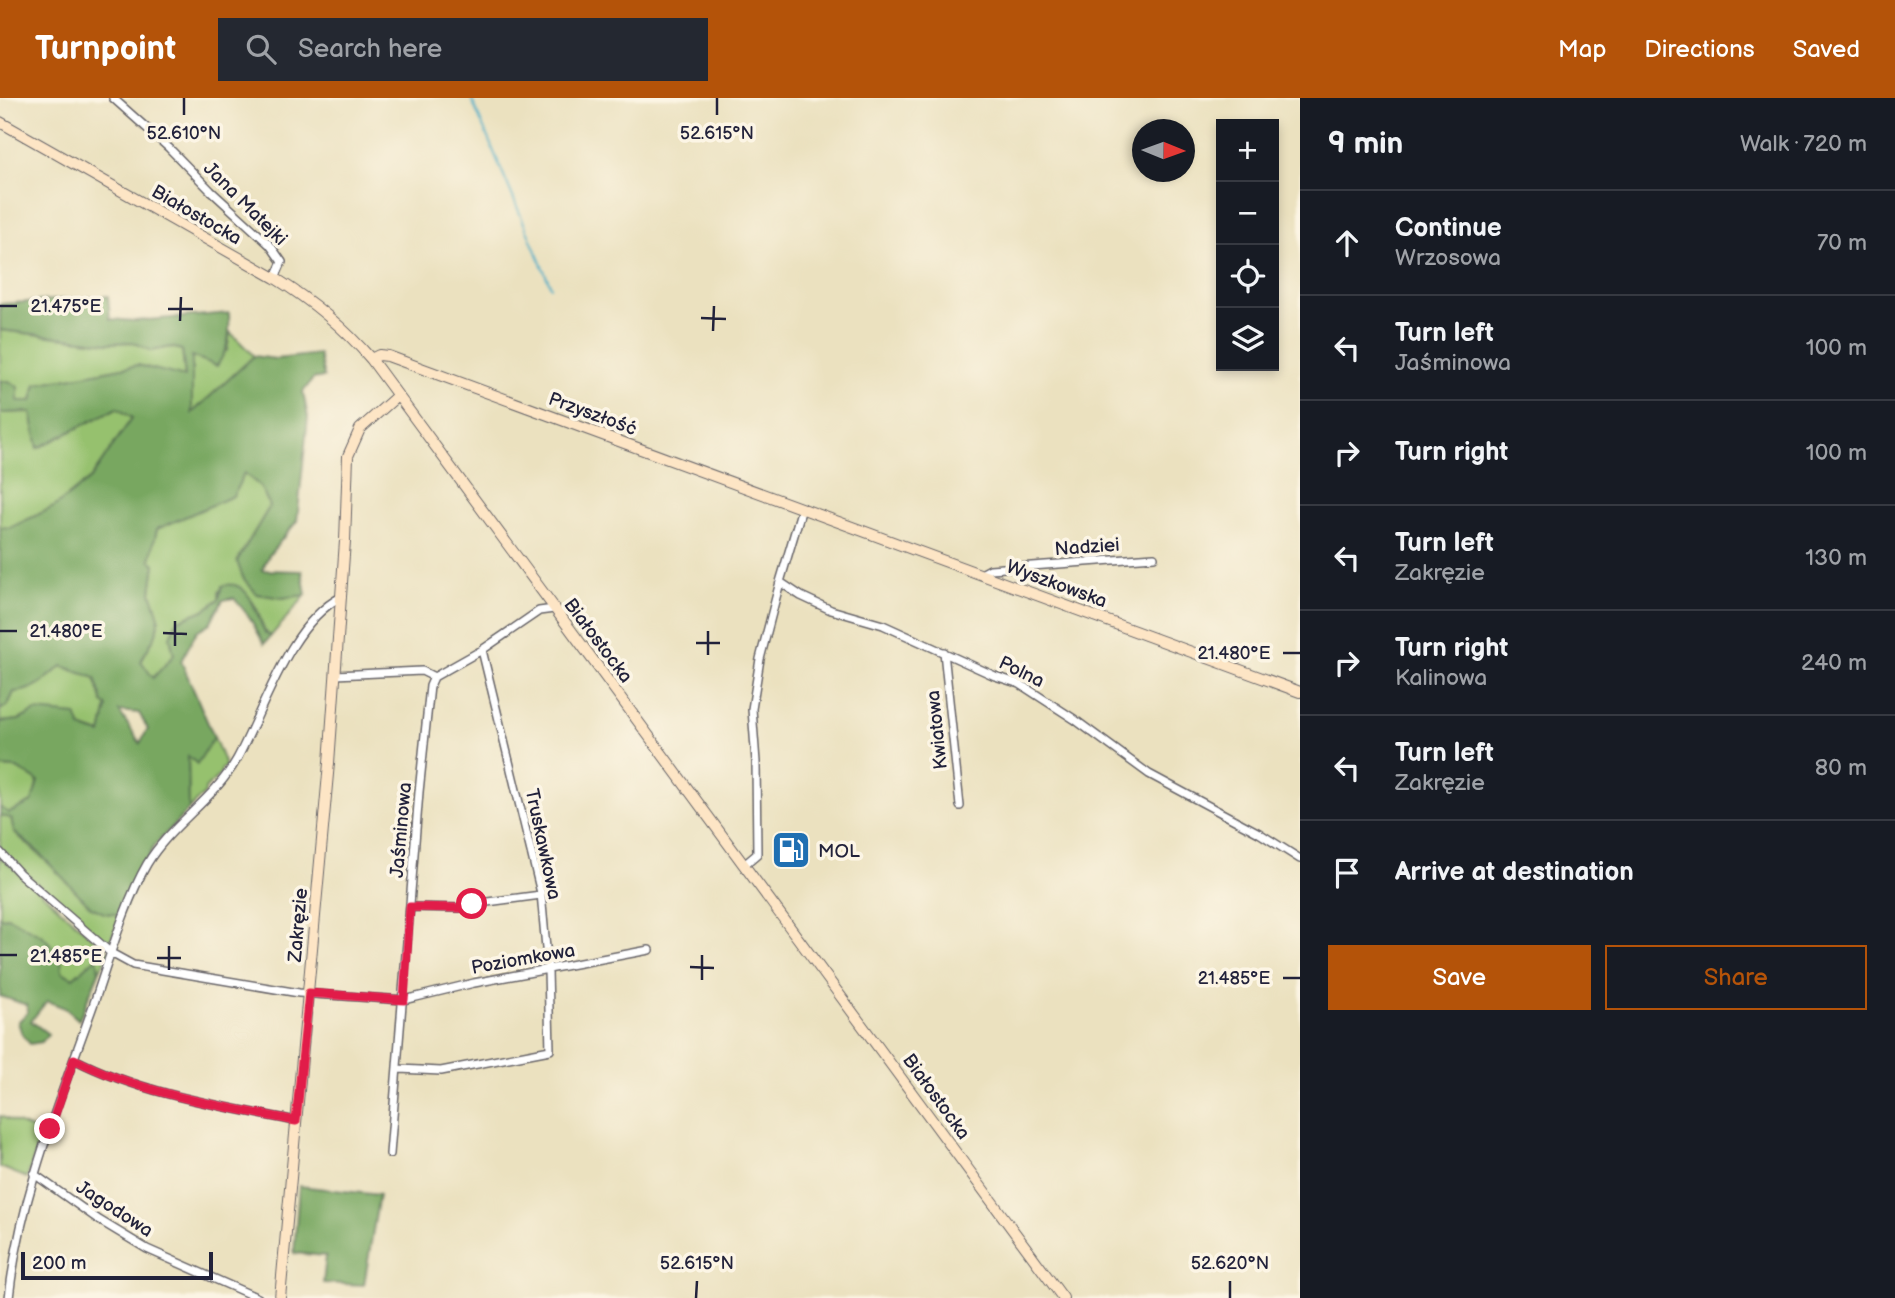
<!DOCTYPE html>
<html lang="en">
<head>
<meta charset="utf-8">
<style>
	:root { --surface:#171b24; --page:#242831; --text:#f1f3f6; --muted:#9ea1a6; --line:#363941; --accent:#b45309 }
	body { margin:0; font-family:"Balsamiq Sans",sans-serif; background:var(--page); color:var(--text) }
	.controls { position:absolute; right:21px; top:21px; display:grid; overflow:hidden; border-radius:0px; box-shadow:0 4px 10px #0003 }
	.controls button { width:63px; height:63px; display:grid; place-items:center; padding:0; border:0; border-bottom:2px solid var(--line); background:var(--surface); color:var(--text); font:35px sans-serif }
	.compass { position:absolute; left:1132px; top:21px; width:63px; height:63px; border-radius:50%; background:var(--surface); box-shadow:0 4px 10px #0003; rotate:91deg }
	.scale { position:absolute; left:21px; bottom:18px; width:192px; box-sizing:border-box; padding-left:7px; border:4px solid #22223b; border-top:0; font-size:19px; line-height:24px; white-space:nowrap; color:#22223b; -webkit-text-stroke:5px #fcf5e5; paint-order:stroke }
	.stop { position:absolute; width:21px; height:21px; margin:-16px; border:5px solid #e11d48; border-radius:50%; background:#fff }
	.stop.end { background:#e11d48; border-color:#fff; box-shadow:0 2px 7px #0008 }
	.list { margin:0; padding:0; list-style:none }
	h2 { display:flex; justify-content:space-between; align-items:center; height:91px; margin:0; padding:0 28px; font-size:30px }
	h2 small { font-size:23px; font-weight:400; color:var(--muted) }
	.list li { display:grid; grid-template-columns:46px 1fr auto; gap:21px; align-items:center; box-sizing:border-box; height:105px; padding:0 28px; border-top:2px solid var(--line) }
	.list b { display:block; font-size:26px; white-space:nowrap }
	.list p { margin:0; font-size:23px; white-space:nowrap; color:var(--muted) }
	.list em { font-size:23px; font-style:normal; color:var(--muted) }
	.actions { display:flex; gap:14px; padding:21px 28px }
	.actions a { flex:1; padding:16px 0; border:2px solid var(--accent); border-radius:0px; text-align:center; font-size:24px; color:var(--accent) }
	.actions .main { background:var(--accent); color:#fff }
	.icon { flex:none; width:38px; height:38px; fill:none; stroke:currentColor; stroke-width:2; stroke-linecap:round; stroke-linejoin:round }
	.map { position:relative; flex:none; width:1300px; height:1200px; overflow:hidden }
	header { display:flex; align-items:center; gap:42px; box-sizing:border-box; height:98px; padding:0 35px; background:var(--accent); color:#fff }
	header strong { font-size:33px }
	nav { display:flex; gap:38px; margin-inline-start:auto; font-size:24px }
	.search { width:490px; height:63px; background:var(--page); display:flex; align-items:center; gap:18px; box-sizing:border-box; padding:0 24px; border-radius:0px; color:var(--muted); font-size:26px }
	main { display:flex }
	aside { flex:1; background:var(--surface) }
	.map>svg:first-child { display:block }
</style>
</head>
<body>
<header>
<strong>Turnpoint</strong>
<div class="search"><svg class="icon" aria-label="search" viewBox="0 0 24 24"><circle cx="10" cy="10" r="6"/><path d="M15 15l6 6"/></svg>Search here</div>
<nav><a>Map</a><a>Directions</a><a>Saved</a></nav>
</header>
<main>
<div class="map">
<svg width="1300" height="1200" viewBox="0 0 1300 1200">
	<rect width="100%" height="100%" fill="#fcf5e5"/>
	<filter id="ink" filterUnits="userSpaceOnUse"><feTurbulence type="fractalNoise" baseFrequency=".0143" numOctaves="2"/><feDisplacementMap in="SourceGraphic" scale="14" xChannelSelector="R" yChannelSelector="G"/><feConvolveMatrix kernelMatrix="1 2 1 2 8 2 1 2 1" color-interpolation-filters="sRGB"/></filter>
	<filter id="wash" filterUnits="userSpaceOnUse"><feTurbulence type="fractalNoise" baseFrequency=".00686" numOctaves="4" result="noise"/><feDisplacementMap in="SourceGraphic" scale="28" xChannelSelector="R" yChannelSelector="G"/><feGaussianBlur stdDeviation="1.57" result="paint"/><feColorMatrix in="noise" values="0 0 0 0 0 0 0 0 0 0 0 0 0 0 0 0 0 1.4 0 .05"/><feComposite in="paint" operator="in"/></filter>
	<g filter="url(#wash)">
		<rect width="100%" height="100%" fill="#ebe1bf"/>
		<path fill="#96c16e" stroke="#5c7254" stroke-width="2" d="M0 232 108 245 133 244 151 253 170 249 182 252 185 280 138 267 36 286 32 303H17L9 283H0Z
			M230 234 254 258 192 315V257L227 253Z
			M117 310 132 320 90 381 54 409 10 430 0 429V315L31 314 38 350Z
			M244 375 260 388 270 408 237 463 282 500 306 497 271 538C260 532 262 520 256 509 252 501 244 494 237 488L219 493V501L206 511 178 522 170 538 174 557 153 581 141 563 156 536 159 520 151 494 155 466 150 462 157 431 233 398Z
			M62 568 95 580 103 605 107 608 101 636 36 613 19 622 0 624V612L8 607 14 594C34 594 47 580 62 568Z
			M214 639 226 669 222 670 220 676 205 691V695L189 711 188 657 197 665Z
			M0 669 17 670 38 683 32 704 9 715 0 709Z
			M0 718 11 719 14 734 104 815 121 817 109 846 16 768 0 750Z
			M0 758 109 854 99 874 97 860 73 880 61 874 8 819 0 820Z
			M0 1018 42 1035 27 1080 0 1069Z"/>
		<path fill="#78a761" stroke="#4d644e" stroke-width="2" fill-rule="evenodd" d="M108 198 110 221 135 223 229 215C230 238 229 249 217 268L192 258V315L254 258 276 261 319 256 324 279 313 281 303 294 308 319 297 423 269 457 262 472 302 473 306 497 282 500 257 496 243 480 237 463 270 408 260 388 244 375 233 398 157 431 150 462 155 466 151 494 159 519 156 536 141 563 153 580 174 557 170 538 178 522 206 511 219 501 222 488C250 478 257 519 265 535L271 538 264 546 250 520 234 500 223 502 210 525 197 533 181 563 214 639 197 666 188 658 189 711 154 748 121 817 104 815 91 809 37 753 14 734 11 720 0 718V709L9 715 32 704 38 683 17 670 0 669V624L19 622 36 613 76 617 81 630 101 636 107 609 103 605 95 580 62 568C47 580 34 594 14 594L8 607 0 612V429L10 430 54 409 90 381 132 320 117 310 38 350 31 314 0 315V283H9L18 289V303H32L36 286 138 267 185 279 182 252 171 249 151 253 133 244 108 245 0 232V206ZM119 613 139 615 148 631 140 645Z
			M8 819 43 838 61 858 62 874 73 880 97 859 99 874 79 922 65 910 47 903 31 923 48 936 42 944 30 946 22 936 18 924 27 915V907L0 898V820Z
			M299 1088 379 1097 364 1187 323 1185 326 1158 294 1155Z"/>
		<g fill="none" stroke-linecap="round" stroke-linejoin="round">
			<path stroke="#47acc6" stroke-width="2" d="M471 0 551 189"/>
		</g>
	</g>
	<g filter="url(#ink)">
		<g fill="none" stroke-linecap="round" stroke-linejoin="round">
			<g stroke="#686569" stroke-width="10">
				<path id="street" d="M113 0 169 50 211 93 270 147 282 164 275 180
					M802 410 780 484 801 498 831 512 883 527 995 578 1020 586 1074 621 1149 676 1259 735 1300 761
					M981 476 990 471 1154 459
					M944 554 960 708
					M335 577 422 573 434 579 482 552 539 513 554 511
					M0 754 20 776 111 855 133 867 299 895 404 902 474 885 649 852
					M744 767 757 756 756 664 752 611 760 561 780 484
					M410 809 460 810 472 806 541 797
					M74 961C142 996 221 1008 296 1023
					M399 971 441 973 550 952 548 872 541 795 482 552
					M390 1056 419 694 430 588 434 579
					M34 1076 99 1122 147 1151 258 1200
					M9 1200C20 1098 60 1001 94 905 109 862 125 804 147 766 171 726 214 702 237 661 264 611 289 526 341 499"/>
			</g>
			<g stroke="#686569" stroke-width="12">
				<path id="secondary" d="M0 24 275 180C312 203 342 227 371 261L1063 1200
					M371 261 379 257 388 258 1300 594
					M280 1200 329 665 345 443 348 358 360 331 397 298"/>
			</g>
			<use href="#street" stroke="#fff" stroke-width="7"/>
			<use href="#secondary" stroke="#fde5c5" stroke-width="10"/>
		</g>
	</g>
	<g fill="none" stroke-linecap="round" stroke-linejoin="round" filter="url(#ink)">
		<path stroke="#e11d48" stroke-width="9" d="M50 1031 74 961C142 996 221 1008 296 1023L309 895 404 902 410 809 460 810 472 806"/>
	</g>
	<path fill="none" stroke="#22223b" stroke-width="2.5" d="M184 17V0M717 17V0M0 208H17M168 211H193M701 220 726 221M180 223 181 199M713 233 714 208M0 533H17M163 535 187 536M696 545H720M175 548V523M1283 555H1300M708 557V533M0 857H17M157 860H181M690 869 714 870M169 872V848M1283 880H1300M702 882V857M696 1200 697 1183M1230 1200V1183"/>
	<defs>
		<g id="fuel-square" transform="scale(2.0125)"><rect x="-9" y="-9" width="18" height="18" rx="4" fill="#1f6fb2" stroke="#fcf5e5"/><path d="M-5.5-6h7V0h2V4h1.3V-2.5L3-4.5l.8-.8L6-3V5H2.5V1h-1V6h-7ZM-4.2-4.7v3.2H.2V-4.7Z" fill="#fff"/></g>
	</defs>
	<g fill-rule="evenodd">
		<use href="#fuel-square" x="791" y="752"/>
	</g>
	<g text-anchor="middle" stroke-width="7" stroke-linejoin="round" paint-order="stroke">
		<g font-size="19" fill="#22223b" stroke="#fcf5e5">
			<text transform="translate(246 105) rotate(45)" y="7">Jana Matejki</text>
			<text transform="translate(197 116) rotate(30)" y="7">Białostocka</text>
			<text transform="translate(593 315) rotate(20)" y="7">Przyszłość</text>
			<text transform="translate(1087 448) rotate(-4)" y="7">Nadziei</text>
			<text transform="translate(1057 485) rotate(20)" y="7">Wyszkowska</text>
			<text transform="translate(599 542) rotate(53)" y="7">Białostocka</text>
			<text transform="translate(1022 573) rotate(26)" y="7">Polna</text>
			<text transform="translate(936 632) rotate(-96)" y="7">Kwiatowa</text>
			<text transform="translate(400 732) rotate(-85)" y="7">Jaśminowa</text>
			<text transform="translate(544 746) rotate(78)" y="7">Truskawkowa</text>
			<text transform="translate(297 827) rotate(-85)" y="7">Zakręzie</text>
			<text transform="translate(523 860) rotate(-10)" y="7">Poziomkowa</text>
			<text transform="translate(937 998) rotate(54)" y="7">Białostocka</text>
			<text transform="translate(115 1110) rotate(33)" y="7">Jagodowa</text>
		</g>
		<g font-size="19" fill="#22223b" stroke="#fcf5e5" text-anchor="start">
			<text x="818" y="759">MOL</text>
		</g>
	</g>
	<g font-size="18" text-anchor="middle" fill="#22223b" stroke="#fcf5e5" stroke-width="7" stroke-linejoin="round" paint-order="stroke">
		<text x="184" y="41">52.610°N</text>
		<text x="717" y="41">52.615°N</text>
		<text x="66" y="214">21.475°E</text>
		<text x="66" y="539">21.480°E</text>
		<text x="1234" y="561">21.480°E</text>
		<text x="66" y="864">21.485°E</text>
		<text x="1234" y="886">21.485°E</text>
		<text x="697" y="1171">52.615°N</text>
		<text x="1230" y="1171">52.620°N</text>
	</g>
</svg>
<div class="controls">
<button>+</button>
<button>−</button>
<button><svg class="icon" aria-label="locate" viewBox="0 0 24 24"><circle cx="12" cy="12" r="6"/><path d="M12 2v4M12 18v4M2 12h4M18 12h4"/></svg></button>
<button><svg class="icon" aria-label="layers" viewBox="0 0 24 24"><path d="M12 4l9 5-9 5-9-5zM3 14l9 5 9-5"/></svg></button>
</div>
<svg class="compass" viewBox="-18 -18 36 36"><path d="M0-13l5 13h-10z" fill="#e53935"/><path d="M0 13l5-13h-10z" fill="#9ea1a6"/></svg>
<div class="scale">200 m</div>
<div class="stop" style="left:472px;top:806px"></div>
<div class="stop end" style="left:50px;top:1031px"></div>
</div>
<aside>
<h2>9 min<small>Walk · 720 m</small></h2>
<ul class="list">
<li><svg class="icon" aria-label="ahead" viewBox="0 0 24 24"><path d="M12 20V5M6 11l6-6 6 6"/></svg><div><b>Continue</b><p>Wrzosowa</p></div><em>70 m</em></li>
<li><svg class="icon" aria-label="left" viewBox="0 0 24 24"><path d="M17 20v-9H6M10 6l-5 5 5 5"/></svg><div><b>Turn left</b><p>Jaśminowa</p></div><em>100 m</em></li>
<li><svg class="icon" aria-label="right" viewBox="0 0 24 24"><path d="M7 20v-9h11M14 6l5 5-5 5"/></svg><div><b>Turn right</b></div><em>100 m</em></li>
<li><svg class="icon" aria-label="left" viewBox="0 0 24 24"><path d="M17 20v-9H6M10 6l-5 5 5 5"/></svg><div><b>Turn left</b><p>Zakręzie</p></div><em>130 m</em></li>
<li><svg class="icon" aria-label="right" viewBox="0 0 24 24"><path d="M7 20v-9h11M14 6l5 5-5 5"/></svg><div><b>Turn right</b><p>Kalinowa</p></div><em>240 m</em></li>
<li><svg class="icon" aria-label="left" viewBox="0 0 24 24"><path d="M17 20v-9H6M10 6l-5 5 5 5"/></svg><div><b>Turn left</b><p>Zakręzie</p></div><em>80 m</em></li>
<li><svg class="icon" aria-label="arrive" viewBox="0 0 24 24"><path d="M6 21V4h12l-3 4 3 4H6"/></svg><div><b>Arrive at destination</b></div></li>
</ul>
<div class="actions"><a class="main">Save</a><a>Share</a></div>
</aside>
</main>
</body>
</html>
